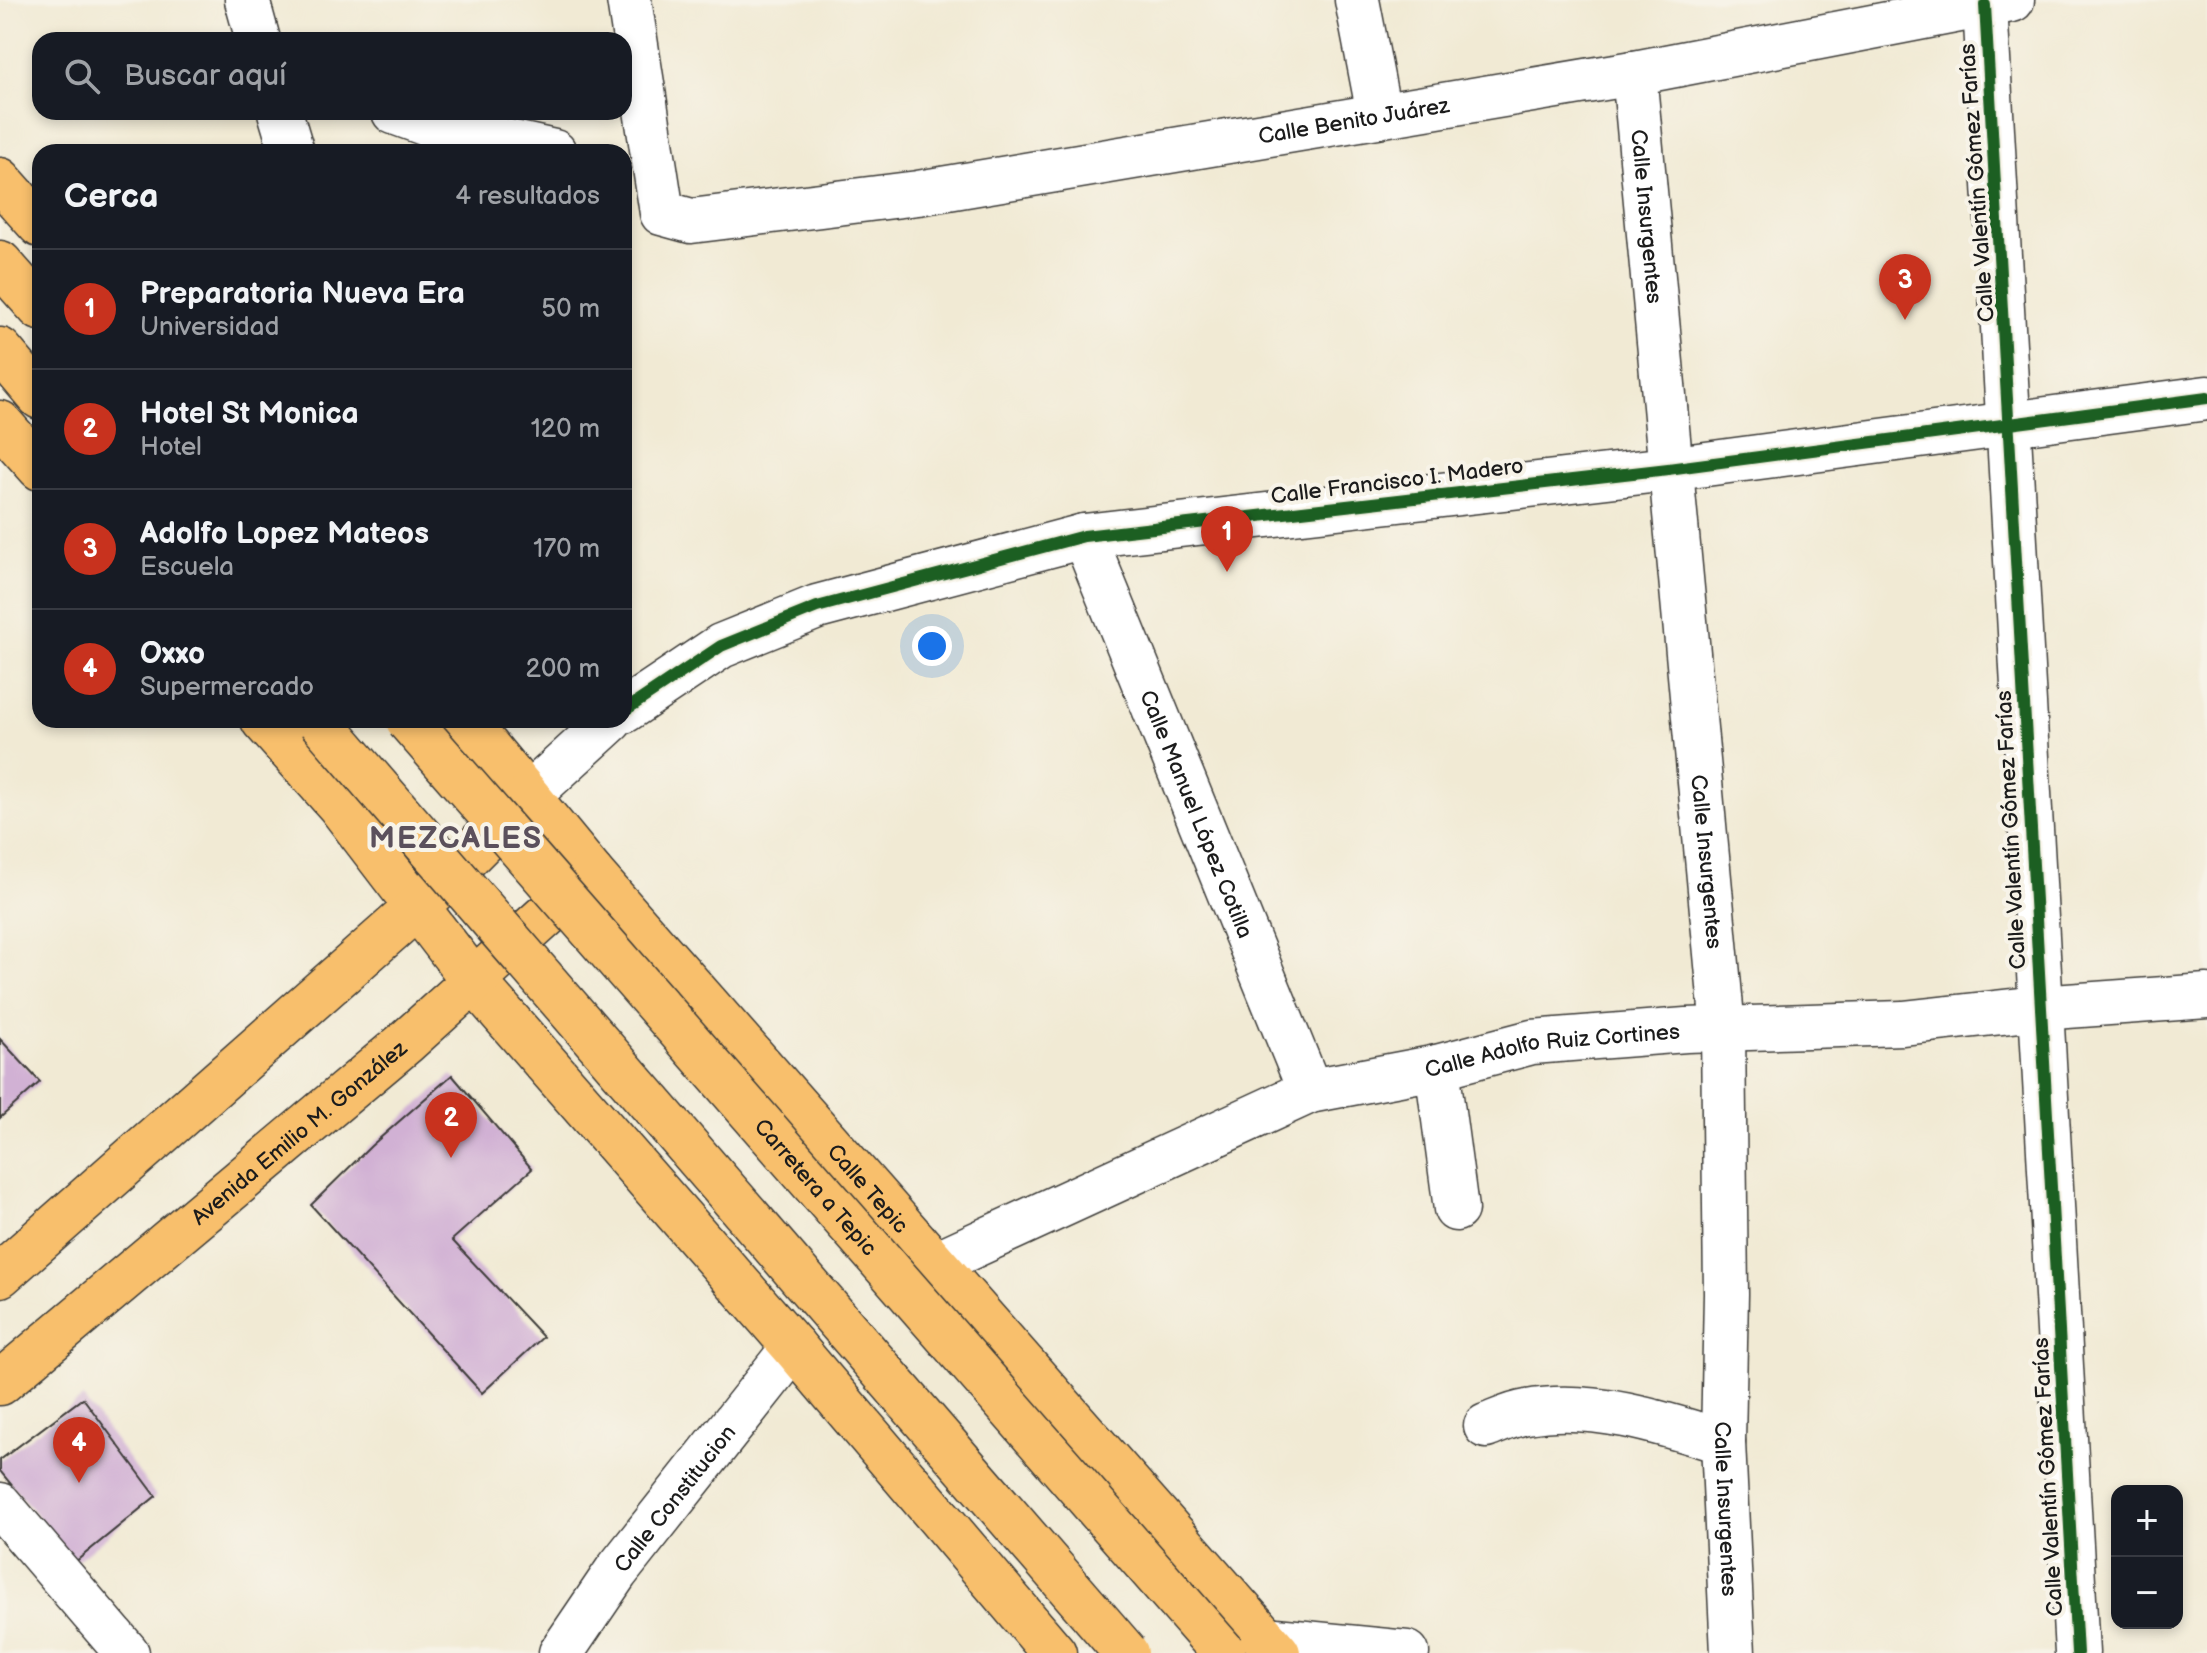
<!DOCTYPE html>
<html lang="es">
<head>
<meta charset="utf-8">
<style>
	:root { --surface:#171b24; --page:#20242c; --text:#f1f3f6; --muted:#9ea1a6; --line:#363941; --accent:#c8321e }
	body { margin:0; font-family:"Balsamiq Sans",sans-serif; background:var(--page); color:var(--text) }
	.controls { position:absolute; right:24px; bottom:24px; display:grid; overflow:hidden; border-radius:16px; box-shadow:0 4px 12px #0003 }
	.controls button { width:72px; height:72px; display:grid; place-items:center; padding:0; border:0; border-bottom:2px solid var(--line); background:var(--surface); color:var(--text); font:40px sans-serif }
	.you { position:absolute; left:932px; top:646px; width:28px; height:28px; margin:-20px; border:6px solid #fff; border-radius:50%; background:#1a73e8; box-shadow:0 0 0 12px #1a73e833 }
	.badge { display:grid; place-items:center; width:52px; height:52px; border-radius:50%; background:var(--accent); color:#fff; font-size:26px; font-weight:700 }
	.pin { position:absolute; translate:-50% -66px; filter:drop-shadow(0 2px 4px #0008) }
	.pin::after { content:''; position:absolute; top:42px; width:28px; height:24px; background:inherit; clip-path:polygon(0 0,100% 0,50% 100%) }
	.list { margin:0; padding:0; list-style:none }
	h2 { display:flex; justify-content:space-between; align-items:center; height:104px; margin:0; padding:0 32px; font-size:34px }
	h2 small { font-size:26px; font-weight:400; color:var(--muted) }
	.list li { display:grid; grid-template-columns:52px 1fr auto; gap:24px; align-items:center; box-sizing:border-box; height:120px; padding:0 32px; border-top:2px solid var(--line) }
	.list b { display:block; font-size:30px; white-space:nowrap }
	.list p { margin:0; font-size:26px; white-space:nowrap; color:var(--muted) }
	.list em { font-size:26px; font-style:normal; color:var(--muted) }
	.icon { flex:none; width:44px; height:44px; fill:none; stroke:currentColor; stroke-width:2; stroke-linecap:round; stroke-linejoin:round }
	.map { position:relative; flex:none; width:2207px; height:1653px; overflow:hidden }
	.search { position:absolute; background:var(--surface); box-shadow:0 4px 12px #0003; left:32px; top:32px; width:600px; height:88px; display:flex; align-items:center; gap:20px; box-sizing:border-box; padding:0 28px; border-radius:24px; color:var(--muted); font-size:30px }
	.panel { position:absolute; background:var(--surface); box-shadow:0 4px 12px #0003; left:32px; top:144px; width:600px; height:584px; border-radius:24px }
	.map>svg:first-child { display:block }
</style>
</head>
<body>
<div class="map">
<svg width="2207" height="1653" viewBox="0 0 2207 1653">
	<rect width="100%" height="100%" fill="#f7f3e8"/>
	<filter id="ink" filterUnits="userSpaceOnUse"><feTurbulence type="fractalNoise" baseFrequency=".0125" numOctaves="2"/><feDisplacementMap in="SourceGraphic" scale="16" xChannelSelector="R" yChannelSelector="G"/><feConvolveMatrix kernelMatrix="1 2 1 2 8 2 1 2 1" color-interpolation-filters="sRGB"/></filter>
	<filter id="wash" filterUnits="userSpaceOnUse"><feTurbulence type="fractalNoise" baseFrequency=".006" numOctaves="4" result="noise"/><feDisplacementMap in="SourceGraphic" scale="32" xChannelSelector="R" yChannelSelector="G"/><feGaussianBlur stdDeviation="1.8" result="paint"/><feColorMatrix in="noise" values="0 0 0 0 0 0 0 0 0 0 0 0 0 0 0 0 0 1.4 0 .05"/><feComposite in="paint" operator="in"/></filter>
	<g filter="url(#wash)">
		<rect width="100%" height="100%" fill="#f1ead4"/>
		<g id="blocks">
			<path fill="#d1b1d4" d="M0 1039 40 1082 0 1118Z
				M452 1075 532 1169 452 1240 543 1337 482 1393 311 1205 371 1146Z
				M83 1398 156 1496 75 1562 0 1471V1460Z"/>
		</g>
	</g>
	<g filter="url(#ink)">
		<use href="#blocks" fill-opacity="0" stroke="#3c3b38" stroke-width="2"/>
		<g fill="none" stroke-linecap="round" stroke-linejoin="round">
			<g stroke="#3c3b38" stroke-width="47">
				<g id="minor">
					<path d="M247 0 258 40"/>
					<path id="s1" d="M629 0 662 213 691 221 918 193 1634 73 2012 0"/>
					<path d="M1357 0 1379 114"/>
					<path d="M1985 5 2077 1653"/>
					<path id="s2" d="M1634 73 1723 1029 1726 1294 1723 1442 1733 1653"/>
					<path d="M280 112 292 152"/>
					<path d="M394 112 427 124 554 152"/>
					<path id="s3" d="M1084 536 1310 1091"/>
					<path d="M624 711 721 646 817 607 1084 536 1668 469 2207 398"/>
					<path d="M527 797 611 720"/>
					<path d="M1437 1067 1456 1209"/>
					<path id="s4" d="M936 1263 1310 1091 1437 1067 1532 1042 1686 1030 1903 1023 2039 1008 2207 996"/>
					<path d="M1486 1426C1499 1421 1513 1414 1527 1412 1591 1400 1663 1423 1723 1442"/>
					<path d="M0 1505 127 1653"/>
					<path d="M1265 1639 1407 1653"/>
					<path id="s5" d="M561 1653 616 1572 794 1347"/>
				</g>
			</g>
			<g stroke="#3c3b38" stroke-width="47">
				<g id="major">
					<path d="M0 180 40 225"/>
					<path d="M0 423 40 468"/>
					<path d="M263 720 339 805 473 980 794 1347 1054 1653"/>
					<path id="s6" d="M465 720 592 874 1278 1653"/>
					<path d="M0 1275 415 909 525 799"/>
					<path id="s7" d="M0 1383 405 1043 592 874"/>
				</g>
			</g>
			<g stroke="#3c3b38" stroke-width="47">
				<path id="highway" d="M0 263 40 308
					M0 350 40 397"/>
			</g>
			<use href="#minor" stroke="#fff" stroke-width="44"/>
			<use href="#major" stroke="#f8bf6c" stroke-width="44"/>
			<use href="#highway" stroke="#f8bf6c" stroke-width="44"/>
			<g stroke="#3c3b38" stroke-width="47" stroke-linecap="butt">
				<g id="highway-bridge">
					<path d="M319 720 1126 1653"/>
					<path id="s8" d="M408 720 1224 1653"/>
				</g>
			</g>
			<use href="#highway-bridge" stroke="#f8bf6c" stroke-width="44"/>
			<g stroke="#f7f3e8" stroke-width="17">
				<path id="cycleway" d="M1985 5 2077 1653
					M624 711 721 646 817 607 1084 536 1668 469 2207 398"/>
			</g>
			<use href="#cycleway" stroke="#1b5e20" stroke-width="12"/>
		</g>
	</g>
	<g text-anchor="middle" stroke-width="8" stroke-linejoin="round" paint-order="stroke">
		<g font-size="22" fill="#1c1c1c" stroke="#f7f3e8">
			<text dy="8" stroke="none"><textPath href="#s1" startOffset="916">Calle Benito Juárez</textPath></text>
			<text transform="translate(1976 183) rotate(-94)" y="8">Calle Valentín Gómez Farías</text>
			<text dy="8" stroke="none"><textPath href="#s2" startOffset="144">Calle Insurgentes</textPath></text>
			<text transform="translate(1397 480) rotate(-7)" y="8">Calle Francisco I. Madero</text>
			<text dy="8" stroke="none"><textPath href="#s3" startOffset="300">Calle Manuel López Cotilla</textPath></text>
			<text transform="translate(2010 830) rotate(-93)" y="8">Calle Valentín Gómez Farías</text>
			<text dy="8" stroke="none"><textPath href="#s2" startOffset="792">Calle Insurgentes</textPath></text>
			<text dy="8" stroke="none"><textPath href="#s4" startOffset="658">Calle Adolfo Ruiz Cortines</textPath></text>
			<text dy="8" stroke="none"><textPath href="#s7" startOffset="390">Avenida Emilio M. González</textPath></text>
			<text dy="8" stroke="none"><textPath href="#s8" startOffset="620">Carretera a Tepic</textPath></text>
			<text dy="8" stroke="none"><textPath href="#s6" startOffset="618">Calle Tepic</textPath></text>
			<text transform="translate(2047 1477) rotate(-93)" y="8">Calle Valentín Gómez Farías</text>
			<text dy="8" stroke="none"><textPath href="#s5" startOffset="192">Calle Constitucion</textPath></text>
			<text dy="8" stroke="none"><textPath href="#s2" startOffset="1440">Calle Insurgentes</textPath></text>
		</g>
		<g font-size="30" font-weight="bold" letter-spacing="2" fill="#5b505c" stroke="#f7f3e8">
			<text x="456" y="848">MEZCALES</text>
		</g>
	</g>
</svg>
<div class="controls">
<button>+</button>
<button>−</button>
</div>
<div class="you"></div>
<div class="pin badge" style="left:1227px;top:572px">1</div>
<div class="pin badge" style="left:451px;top:1158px">2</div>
<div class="pin badge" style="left:1905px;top:320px">3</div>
<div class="pin badge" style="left:79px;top:1483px">4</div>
<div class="search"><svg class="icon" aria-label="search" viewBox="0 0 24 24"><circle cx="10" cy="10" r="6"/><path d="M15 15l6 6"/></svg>Buscar aquí</div>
<section class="panel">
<h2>Cerca<small>4 resultados</small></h2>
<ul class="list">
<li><span class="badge">1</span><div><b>Preparatoria Nueva Era</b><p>Universidad</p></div><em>50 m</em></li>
<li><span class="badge">2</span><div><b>Hotel St Monica</b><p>Hotel</p></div><em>120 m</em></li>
<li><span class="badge">3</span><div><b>Adolfo Lopez Mateos</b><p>Escuela</p></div><em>170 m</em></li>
<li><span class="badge">4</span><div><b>Oxxo</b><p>Supermercado</p></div><em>200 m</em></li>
</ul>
</section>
</div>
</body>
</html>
